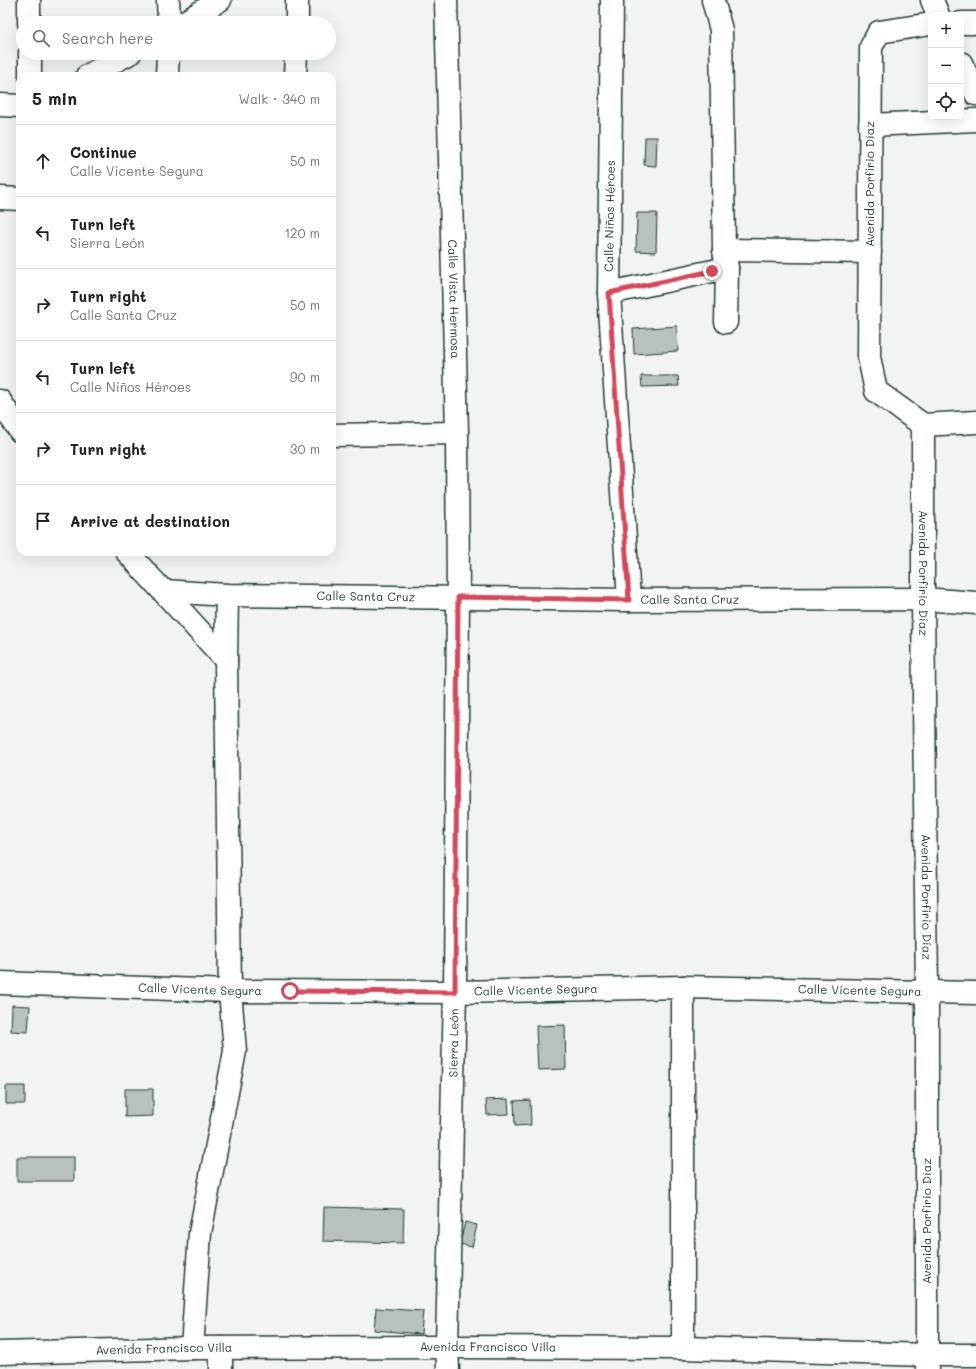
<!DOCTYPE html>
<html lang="en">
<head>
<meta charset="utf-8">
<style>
	:root { --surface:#fff; --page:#f6f6f6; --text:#222; --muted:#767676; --line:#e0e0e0 }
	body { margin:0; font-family:Mali,sans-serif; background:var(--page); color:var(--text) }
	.controls { position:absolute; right:12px; top:12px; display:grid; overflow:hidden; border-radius:8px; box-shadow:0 4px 16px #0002 }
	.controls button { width:36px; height:36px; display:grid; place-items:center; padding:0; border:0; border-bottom:1px solid var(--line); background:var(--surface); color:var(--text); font:20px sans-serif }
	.stop { position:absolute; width:12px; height:12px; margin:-9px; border:3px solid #d1495b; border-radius:50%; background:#fff }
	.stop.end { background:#d1495b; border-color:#fff; box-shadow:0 1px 4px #0008 }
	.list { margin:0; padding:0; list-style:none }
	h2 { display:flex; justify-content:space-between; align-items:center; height:52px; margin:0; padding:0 16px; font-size:17px }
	h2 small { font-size:13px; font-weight:400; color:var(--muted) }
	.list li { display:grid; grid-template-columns:26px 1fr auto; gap:12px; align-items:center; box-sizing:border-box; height:72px; padding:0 16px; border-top:1px solid var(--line) }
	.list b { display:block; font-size:15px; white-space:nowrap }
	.list p { margin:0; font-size:13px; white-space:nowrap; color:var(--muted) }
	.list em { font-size:13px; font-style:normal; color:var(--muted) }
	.icon { flex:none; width:22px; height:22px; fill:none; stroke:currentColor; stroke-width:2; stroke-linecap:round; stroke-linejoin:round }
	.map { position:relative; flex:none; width:976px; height:1369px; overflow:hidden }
	.search { position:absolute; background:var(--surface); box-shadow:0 4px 16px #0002; left:16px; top:16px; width:320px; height:44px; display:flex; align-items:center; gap:10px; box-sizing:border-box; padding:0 14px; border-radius:22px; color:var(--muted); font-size:15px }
	.panel { position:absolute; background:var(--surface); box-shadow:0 4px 16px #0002; left:16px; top:72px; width:320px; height:484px; border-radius:12px }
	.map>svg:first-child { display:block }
</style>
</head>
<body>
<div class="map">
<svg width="976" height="1369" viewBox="0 0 976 1369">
	<rect width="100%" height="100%" fill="#f2f3f3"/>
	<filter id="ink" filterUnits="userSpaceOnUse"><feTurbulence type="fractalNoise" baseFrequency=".025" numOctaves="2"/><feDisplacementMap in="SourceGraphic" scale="8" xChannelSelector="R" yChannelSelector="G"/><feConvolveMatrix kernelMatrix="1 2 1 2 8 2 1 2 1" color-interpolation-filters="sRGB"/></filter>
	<g filter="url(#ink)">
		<path fill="#b7c1bd" stroke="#1f3d34" d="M645 137H657L656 166 644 165Z
			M637 213H657L656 252 636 251Z
			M677 326 678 351 634 354 633 329Z
			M641 376H678L679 386 642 387Z
			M12 1005 30 1006 28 1032 11 1031Z
			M565 1025 566 1069 538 1070 536 1026Z
			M6 1086H25V1104H6Z
			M125 1089H153V1116L125 1117Z
			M508 1099 509 1114 487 1115 486 1100Z
			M530 1100 531 1125 515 1126 514 1101Z
			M17 1157H74V1181H17Z
			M324 1207 404 1209 403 1243 323 1241Z
			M465 1222 477 1225 472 1247 460 1244Z
			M376 1308 423 1311 421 1334 374 1330Z"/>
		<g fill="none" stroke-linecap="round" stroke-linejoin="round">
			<g stroke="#1f3d34" stroke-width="25">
				<g id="street">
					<path d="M29 0V23"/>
					<path d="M168 0 169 23"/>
					<path id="s1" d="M446 0 457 433 458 597 455 992 447 1347 448 1369"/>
					<path d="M612 0 609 293 629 600"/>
					<path d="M713 0 721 30 724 250 727 268 726 322"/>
					<path d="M183 23 220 0"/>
					<path d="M297 23V0"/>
					<path d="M961 23H976"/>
					<path d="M931 24 879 32 871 47 869 357 876 391 923 425 976 422"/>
					<path d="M30 53V76"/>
					<path d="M87 76 130 53"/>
					<path d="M167 76 168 53"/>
					<path d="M295 76 296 53"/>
					<path d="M0 105 20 106"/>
					<path d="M870 125 976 120"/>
					<path d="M0 198 20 199"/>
					<path d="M724 250 870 252"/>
					<path d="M609 293 727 268"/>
					<path d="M0 401 20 431"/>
					<path id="s2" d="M923 425V599L927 993V1369"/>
					<path d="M332 435 457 433"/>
					<path d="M127 552 226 660"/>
					<path id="s3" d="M163 591 227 595 629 600 923 599 976 603"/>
					<path id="s4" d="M0 983 230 991 455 992 683 987 976 993"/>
					<path d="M192 1348 200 1233 235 1051 230 991 226 660 227 595"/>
					<path d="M683 1348V987"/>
					<path id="s5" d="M0 1353 192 1348 447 1347 683 1348 928 1355H976"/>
					<path d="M221 1369V1348"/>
				</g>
			</g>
			<g stroke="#1f3d34" stroke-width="25">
				<path id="secondary" d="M932 0 938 15
					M961 63 976 94"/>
			</g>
			<use href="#street" stroke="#fff" stroke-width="22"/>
			<use href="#secondary" stroke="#fff" stroke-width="22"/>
		</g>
	</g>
	<g fill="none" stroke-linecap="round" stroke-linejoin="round" filter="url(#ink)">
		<path stroke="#d1495b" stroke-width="5" d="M290 991 455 992 458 597 629 600 609 293 712 271"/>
	</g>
	<g text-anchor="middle" stroke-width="3" stroke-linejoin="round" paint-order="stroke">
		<g font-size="12" fill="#1f3d34" stroke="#fff">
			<text transform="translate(870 184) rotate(-90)" y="4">Avenida Porfirio Díaz</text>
			<text transform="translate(610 216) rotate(-89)" y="4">Calle Niños Héroes</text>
			<text dy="4" stroke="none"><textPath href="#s1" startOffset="299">Calle Vista Hermosa</textPath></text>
			<text dy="4" stroke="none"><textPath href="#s2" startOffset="148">Avenida Porfirio Díaz</textPath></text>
			<text dy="4" stroke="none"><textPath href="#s3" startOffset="203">Calle Santa Cruz</textPath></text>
			<text dy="4" stroke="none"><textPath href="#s3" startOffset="527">Calle Santa Cruz</textPath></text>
			<text dy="4" stroke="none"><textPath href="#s2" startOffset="472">Avenida Porfirio Díaz</textPath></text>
			<text dy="4" stroke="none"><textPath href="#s4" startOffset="200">Calle Vicente Segura</textPath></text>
			<text dy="4" stroke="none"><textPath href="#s4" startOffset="536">Calle Vicente Segura</textPath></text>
			<text dy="4" stroke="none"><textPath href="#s4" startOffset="860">Calle Vicente Segura</textPath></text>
			<text transform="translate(454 1043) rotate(-89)" y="4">Sierra León</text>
			<text transform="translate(927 1221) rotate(-90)" y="4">Avenida Porfirio Díaz</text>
			<text dy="4" stroke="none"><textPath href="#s5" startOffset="488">Avenida Francisco Villa</textPath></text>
			<text dy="4" stroke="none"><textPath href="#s5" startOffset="164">Avenida Francisco Villa</textPath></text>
		</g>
	</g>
</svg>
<div class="controls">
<button>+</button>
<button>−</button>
<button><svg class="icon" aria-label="locate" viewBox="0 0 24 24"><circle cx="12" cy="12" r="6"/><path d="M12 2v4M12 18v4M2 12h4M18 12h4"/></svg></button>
</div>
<div class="stop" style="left:290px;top:991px"></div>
<div class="stop end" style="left:712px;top:271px"></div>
<div class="search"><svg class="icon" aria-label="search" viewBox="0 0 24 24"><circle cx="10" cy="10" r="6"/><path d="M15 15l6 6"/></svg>Search here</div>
<section class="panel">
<h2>5 min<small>Walk · 340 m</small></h2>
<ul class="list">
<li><svg class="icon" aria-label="ahead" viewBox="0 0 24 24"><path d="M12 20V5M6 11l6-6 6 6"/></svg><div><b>Continue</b><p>Calle Vicente Segura</p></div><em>50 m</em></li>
<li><svg class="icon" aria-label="left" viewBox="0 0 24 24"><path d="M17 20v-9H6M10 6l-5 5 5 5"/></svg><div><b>Turn left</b><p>Sierra León</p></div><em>120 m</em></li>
<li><svg class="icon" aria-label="right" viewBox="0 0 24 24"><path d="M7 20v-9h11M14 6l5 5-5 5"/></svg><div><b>Turn right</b><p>Calle Santa Cruz</p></div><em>50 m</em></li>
<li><svg class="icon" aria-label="left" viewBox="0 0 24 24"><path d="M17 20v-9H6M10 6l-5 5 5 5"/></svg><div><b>Turn left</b><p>Calle Niños Héroes</p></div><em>90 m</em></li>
<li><svg class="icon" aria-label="right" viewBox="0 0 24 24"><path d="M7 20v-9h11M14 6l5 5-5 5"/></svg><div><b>Turn right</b></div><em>30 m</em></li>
<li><svg class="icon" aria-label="arrive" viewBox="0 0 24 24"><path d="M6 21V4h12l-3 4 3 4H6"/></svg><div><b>Arrive at destination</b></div></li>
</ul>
</section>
</div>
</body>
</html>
